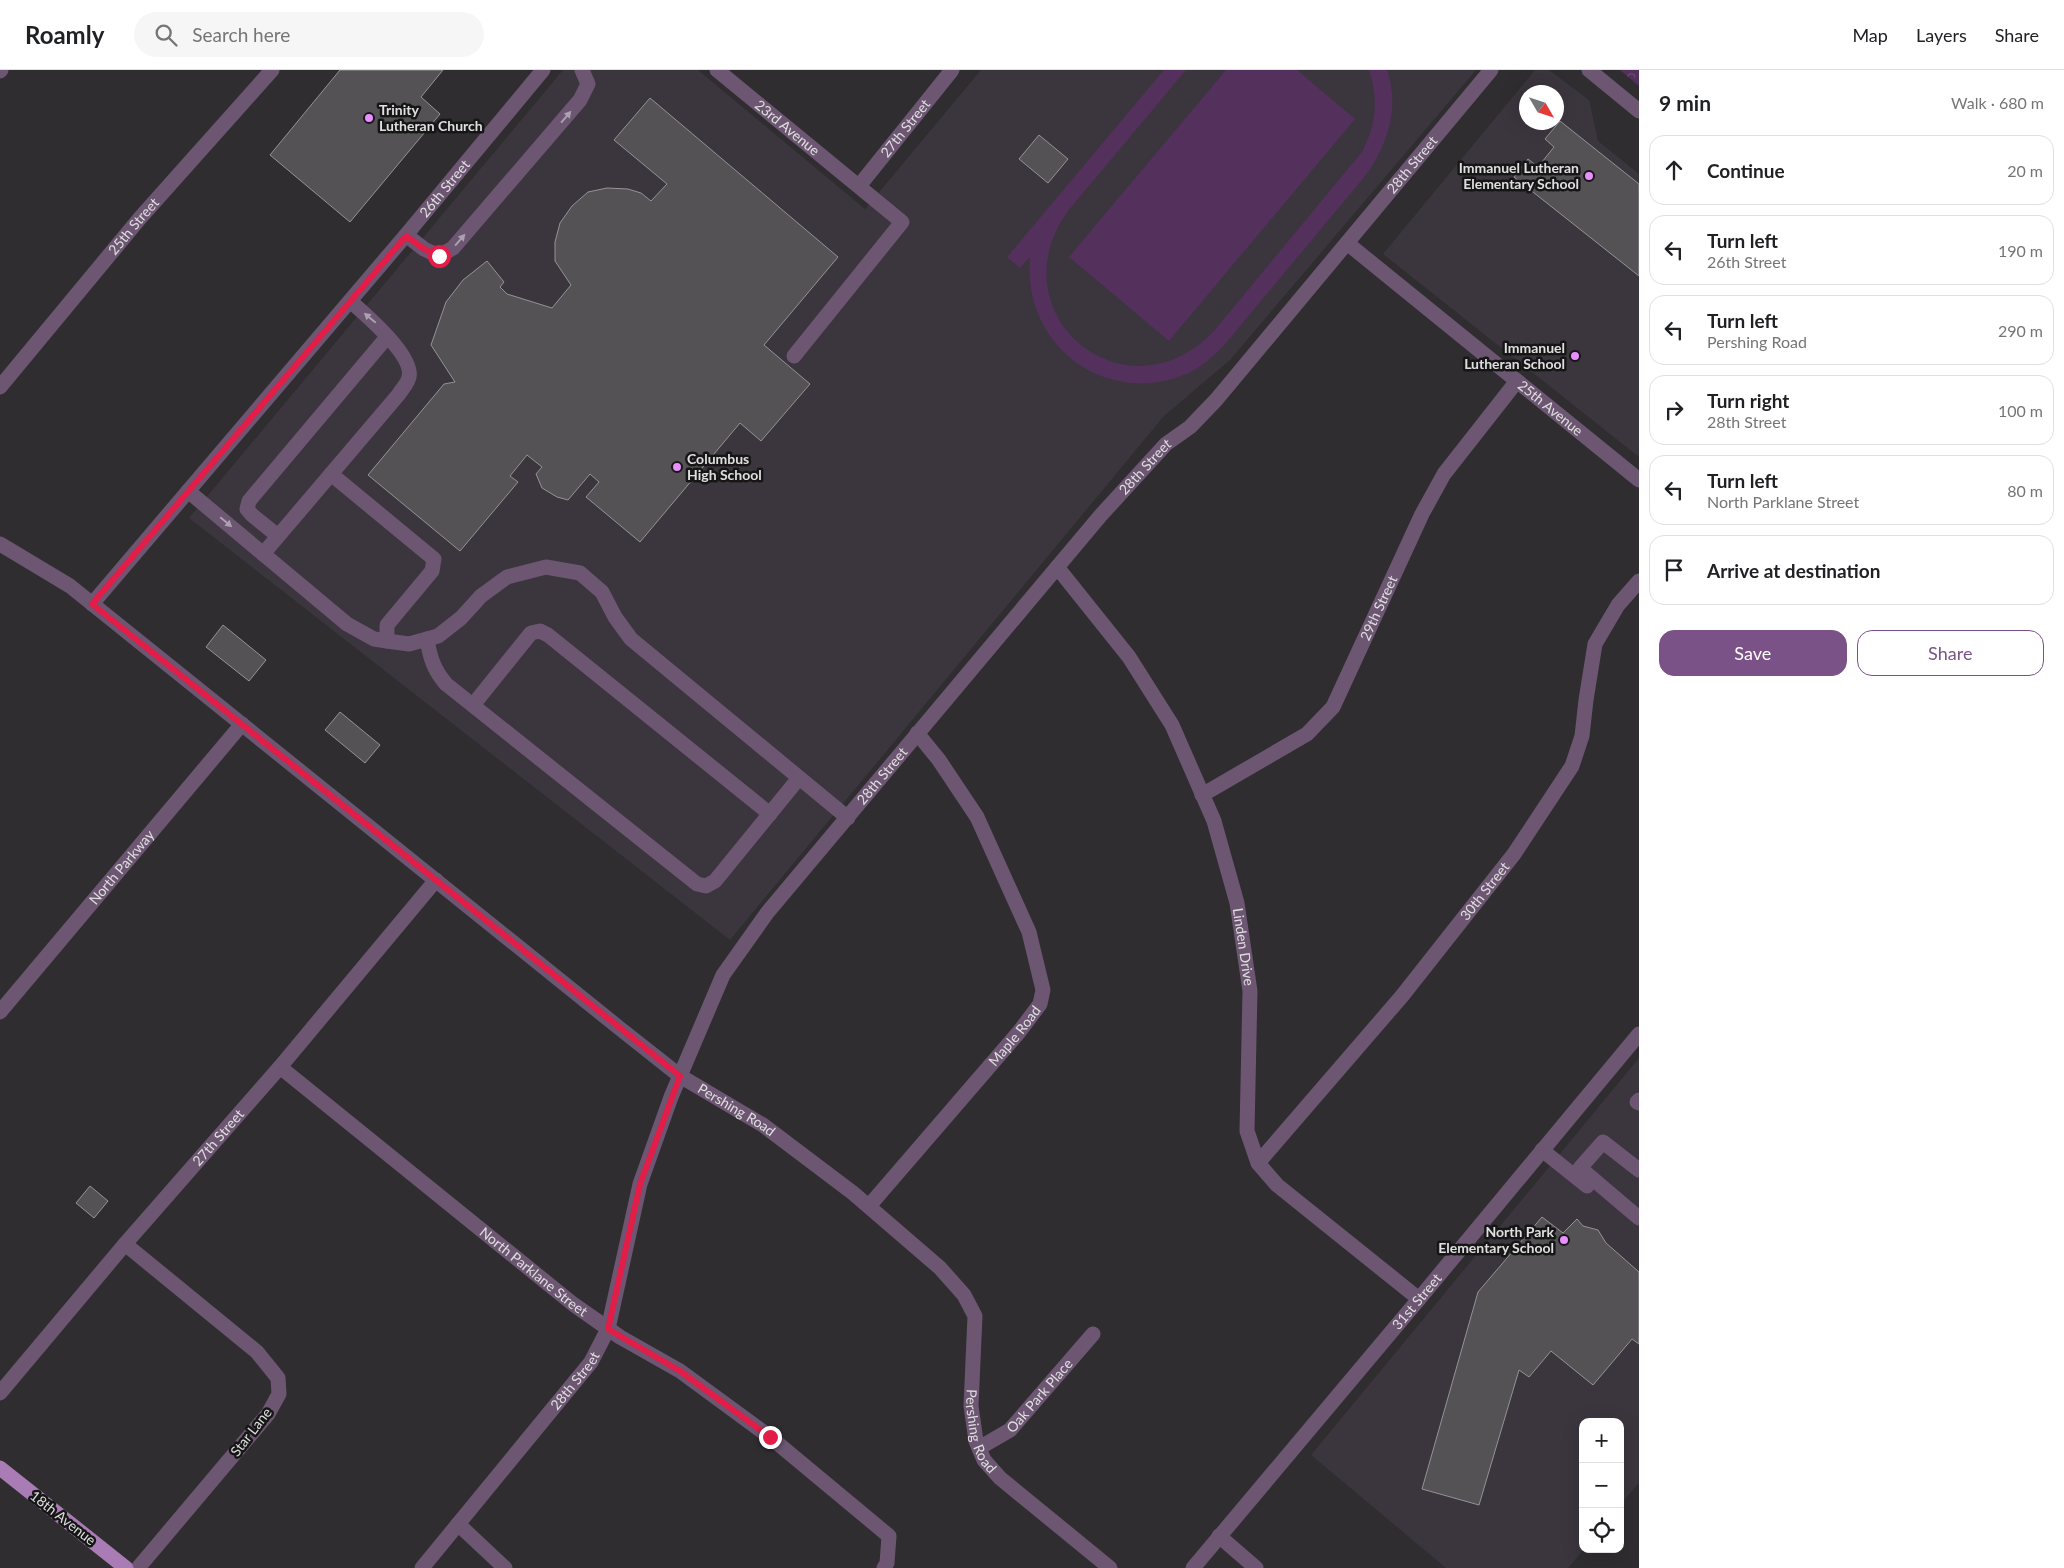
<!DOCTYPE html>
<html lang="en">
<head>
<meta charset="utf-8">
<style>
	:root { --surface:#fff; --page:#f6f6f6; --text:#202124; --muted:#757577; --line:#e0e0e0; --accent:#7a5287 }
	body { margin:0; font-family:Lato,sans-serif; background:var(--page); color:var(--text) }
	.controls { position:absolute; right:15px; bottom:15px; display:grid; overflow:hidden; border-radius:10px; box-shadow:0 5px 20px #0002 }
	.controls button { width:45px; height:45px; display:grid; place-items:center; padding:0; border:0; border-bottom:1px solid var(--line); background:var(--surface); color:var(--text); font:25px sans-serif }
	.compass { position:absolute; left:1519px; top:15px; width:45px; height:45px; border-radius:50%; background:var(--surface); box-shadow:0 5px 20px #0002; rotate:129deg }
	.stop { position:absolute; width:15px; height:15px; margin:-11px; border:4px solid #e11d48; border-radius:50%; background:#fff }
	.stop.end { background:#e11d48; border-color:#fff; box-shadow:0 1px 5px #0008 }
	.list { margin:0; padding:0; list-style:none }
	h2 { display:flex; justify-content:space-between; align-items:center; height:65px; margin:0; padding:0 20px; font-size:21px }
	h2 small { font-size:16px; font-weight:400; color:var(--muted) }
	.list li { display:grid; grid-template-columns:32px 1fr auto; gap:15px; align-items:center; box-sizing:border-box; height:70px; margin:0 10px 10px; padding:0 10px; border:1px solid var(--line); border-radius:15px }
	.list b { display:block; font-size:19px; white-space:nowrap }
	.list p { margin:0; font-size:16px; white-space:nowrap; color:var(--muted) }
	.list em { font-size:16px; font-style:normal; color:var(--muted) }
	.actions { display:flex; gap:10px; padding:15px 20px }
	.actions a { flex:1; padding:11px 0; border:1px solid var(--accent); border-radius:15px; text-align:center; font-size:18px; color:var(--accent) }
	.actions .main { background:var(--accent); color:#fff }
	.icon { flex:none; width:28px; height:28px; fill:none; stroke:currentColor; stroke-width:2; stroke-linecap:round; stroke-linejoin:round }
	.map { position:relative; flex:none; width:1639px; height:1498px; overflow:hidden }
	header { display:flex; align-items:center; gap:30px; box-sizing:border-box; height:70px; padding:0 25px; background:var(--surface); border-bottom:1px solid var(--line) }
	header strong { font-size:24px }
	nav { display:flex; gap:28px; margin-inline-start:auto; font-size:18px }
	.search { width:350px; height:45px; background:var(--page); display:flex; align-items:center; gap:12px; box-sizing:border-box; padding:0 18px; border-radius:28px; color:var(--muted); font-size:19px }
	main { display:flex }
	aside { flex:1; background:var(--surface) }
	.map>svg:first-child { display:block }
</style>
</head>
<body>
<header>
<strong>Roamly</strong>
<div class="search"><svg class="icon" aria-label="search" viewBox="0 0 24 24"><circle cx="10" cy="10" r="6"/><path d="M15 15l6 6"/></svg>Search here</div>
<nav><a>Map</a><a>Layers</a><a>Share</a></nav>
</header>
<main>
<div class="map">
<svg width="1639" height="1498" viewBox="0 0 1639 1498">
	<defs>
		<pattern id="park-crowns" width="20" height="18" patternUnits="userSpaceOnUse" patternTransform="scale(1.25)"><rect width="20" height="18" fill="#53315c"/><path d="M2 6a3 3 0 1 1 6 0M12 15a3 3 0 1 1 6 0" fill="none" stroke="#6b4e73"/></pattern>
	</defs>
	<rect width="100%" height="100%" fill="#2f2d30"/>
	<path fill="#3b353d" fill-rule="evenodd" d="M563 0H698L865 139 981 0H1476L1230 290 1164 346 730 870 189 448Z
		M1535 0H1549L1589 30 1598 71 1639 104V387L1383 184ZM1526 22H1556V52H1526Z
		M1639 988V1413L1620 1435V1352H1583L1584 1479 1568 1498H1446L1311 1385Z"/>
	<path fill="url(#park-crowns)" d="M1620 0H1639V16Z"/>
	<path fill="#53315c" d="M1164 0H1186L1068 141C995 243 1124 353 1213 262L1362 82C1376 55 1379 29 1369 0H1387C1400 37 1388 74 1366 105L1226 273C1214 286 1201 298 1184 305 1102 337 1022 273 1030 187L1020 198 1007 187Z
		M1226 0H1297L1355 49 1169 271 1069 187Z"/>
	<path fill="#545255" stroke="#959396" d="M340 0H443L421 27 440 44 350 152 270 85Z
		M650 28 838 187 764 275 810 314 761 371 740 353 640 472 586 427 599 412 590 404 568 430 557 427 542 418 536 404 542 397 527 385 510 406 518 412 460 481 368 405 444 314 455 312 431 275 446 232 463 210 487 191 504 212 500 217 507 224 552 238 571 215 555 191V172L560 153 572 136 588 122 607 118 628 119 641 123 651 131 667 114 614 70Z
		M1560 51 1639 114V206L1514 107 1528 89 1538 97 1554 77 1545 69Z
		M1039 65 1068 89 1048 113 1019 89Z
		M223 555 266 590 249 611 206 577Z
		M340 642 380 675 365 693 325 660Z
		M90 1116 108 1131 94 1148 76 1133Z
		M1542 1147 1563 1163 1577 1149 1583 1156 1598 1160 1606 1173 1639 1202V1274L1632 1269 1593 1315 1551 1281 1529 1307 1519 1300 1479 1435 1422 1419 1478 1222Z"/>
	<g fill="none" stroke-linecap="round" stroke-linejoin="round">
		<g stroke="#6c5672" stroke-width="15">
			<path id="s1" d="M717 0 902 152 794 286"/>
			<path d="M1589 0 1639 41"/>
			<path d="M0 1 1 0"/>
			<path id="s2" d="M859 116 952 0"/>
			<path d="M406 165 424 179 439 186 453 178 580 30 588 14 582 0"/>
			<path id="s3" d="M1347 173 1639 410"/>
			<path id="s4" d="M0 317 140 148 272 0"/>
			<path d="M331 404 434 489 432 501 387 555V571"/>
			<path d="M188 421 347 554 374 569 387 571 409 574 438 566 461 548 481 526 507 507 546 497 580 503 602 522 615 547 631 569 848 748"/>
			<path d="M278 466 252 445 247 439 249 431 387 267"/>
			<path id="s5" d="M0 474 70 516 618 957 680 1006 763 1055 853 1123 940 1198 964 1225 975 1246 971 1336 976 1371 984 1390 1000 1408 1110 1498"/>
			<path d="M263 484 399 324C402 319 408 313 409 307 414 286 365 244 350 231"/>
			<path id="s6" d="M1057 497 1129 587 1172 655 1214 751 1237 833 1250 921 1247 1061 1258 1093 1277 1115 1419 1229"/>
			<path id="s7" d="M92 534 406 165 543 0"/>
			<path d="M427 569C430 588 434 600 446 614L697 814 706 816 715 811 799 708"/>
			<path d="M473 635 531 563 540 561 548 565 770 744"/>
			<path id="s8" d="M1202 725 1307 664 1333 637 1422 444 1444 404 1517 311"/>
			<path id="s9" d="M0 942 242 654"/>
			<path id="s10" d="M280 997 573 1234 620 1267 680 1301 770 1367 889 1466 887 1493 884 1498"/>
			<path d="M1639 1030 1637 1032 1639 1033"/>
			<path d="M1542 1080 1587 1116"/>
			<path id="s11" d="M1258 1093 1402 926 1514 784 1572 696 1582 666 1586 630 1595 574 1618 535 1639 511"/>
			<path d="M1639 1100 1603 1072 1580 1098 1639 1148"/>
			<path id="s12" d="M869 1136 1019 962 1040 934 1043 920 1029 862 977 747 939 690 917 663"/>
			<path d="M125 1174 257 1282 278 1308 279 1324 268 1344 138 1498"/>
			<path id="s13" d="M0 1323 125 1174 280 997 436 810"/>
			<path id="s14" d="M979 1378 1010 1360 1093 1264"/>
			<path d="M458 1454 505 1498"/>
			<path d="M1219 1466 1256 1498"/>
			<path id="s15" d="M422 1498 591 1292 608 1259 640 1114 671 1027 723 905 767 843 1101 445 1166 374 1190 357 1216 330 1491 0"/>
			<path id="s16" d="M1193 1498 1419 1229 1639 964"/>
		</g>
		<path stroke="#aa7cb5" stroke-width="15" d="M0 1398 126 1498"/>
	</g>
	<defs><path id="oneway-solid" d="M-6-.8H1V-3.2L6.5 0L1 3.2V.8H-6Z" transform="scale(1.25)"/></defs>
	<g fill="#aca1ae">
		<use href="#oneway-solid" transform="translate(566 47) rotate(-49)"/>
		<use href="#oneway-solid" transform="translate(460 170) rotate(-49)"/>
		<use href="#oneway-solid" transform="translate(370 248) rotate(-140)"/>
		<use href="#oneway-solid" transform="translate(226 452) rotate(40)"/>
	</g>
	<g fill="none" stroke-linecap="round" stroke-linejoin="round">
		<path stroke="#e11d48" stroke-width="6" d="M439 186 424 179 406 166 92 534 680 1006 640 1114 608 1259 680 1301 770 1367"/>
	</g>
	<g fill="#e88eff" stroke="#171617" stroke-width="2">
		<circle cx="369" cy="48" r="5"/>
		<circle cx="1589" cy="106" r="5"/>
		<circle cx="1575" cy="286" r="5"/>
		<circle cx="677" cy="397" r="5"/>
		<circle cx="1564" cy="1170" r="5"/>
	</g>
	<g text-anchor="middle" stroke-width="5" stroke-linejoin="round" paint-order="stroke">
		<g font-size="14" font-weight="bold" fill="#e0dfe0" stroke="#171617" text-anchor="end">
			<text x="379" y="45" text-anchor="start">Trinity<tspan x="379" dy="16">Lutheran Church</tspan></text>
			<text x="1579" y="103">Immanuel Lutheran<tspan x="1579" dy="16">Elementary School</tspan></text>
			<text x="1565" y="283">Immanuel<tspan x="1565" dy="16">Lutheran School</tspan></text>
			<text x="687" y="394" text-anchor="start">Columbus<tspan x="687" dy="16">High School</tspan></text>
			<text x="1554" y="1167">North Park<tspan x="1554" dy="16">Elementary School</tspan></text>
		</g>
		<g font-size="14" fill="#e0dfe0" stroke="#171617">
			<text dy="5" stroke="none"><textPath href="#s1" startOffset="91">23rd Avenue</textPath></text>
			<text dy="5" stroke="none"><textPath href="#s2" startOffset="74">27th Street</textPath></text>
			<text dy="5" stroke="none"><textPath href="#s15" startOffset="1742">28th Street</textPath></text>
			<text dy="5" stroke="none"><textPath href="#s7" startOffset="545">26th Street</textPath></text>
			<text dy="5" stroke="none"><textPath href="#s4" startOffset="209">25th Street</textPath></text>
			<text dy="5" stroke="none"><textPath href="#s3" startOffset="262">25th Avenue</textPath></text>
			<text dy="5" stroke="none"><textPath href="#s15" startOffset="1338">28th Street</textPath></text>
			<text dy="5" stroke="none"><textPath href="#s8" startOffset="268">29th Street</textPath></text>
			<text dy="5" stroke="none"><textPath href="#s15" startOffset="932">28th Street</textPath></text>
			<text dy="5" stroke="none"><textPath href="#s9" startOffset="189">North Parkway</textPath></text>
			<text dy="5" stroke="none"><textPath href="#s11" startOffset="354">30th Street</textPath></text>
			<text dy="5" stroke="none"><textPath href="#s6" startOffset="430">Linden Drive</textPath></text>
			<text dy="5" stroke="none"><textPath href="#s12" startOffset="224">Maple Road</textPath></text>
			<text dy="5" stroke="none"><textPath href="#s5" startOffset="930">Pershing Road</textPath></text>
			<text dy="5" stroke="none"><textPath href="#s13" startOffset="336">27th Street</textPath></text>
			<text dy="5" stroke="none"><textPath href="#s10" startOffset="326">North Parklane Street</textPath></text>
			<text dy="5" stroke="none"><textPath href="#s16" startOffset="348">31st Street</textPath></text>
			<text dy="5" stroke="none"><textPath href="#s15" startOffset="242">28th Street</textPath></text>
			<text dy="5" stroke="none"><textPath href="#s14" startOffset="81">Oak Park Place</textPath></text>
			<text dy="5" stroke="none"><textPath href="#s5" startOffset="1365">Pershing Road</textPath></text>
			<text transform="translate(251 1362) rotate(-52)" y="5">Star Lane</text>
			<text transform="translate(63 1448) rotate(38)" y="5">18th Avenue</text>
		</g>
	</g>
</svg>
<div class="controls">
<button>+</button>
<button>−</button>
<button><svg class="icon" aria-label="locate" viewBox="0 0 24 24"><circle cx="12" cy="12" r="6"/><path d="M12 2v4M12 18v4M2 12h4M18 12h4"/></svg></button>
</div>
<svg class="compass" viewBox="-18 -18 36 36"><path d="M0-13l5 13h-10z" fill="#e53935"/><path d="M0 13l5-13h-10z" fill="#757577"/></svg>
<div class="stop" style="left:439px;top:186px"></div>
<div class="stop end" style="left:770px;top:1367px"></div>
</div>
<aside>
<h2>9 min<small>Walk · 680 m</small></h2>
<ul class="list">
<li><svg class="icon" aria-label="ahead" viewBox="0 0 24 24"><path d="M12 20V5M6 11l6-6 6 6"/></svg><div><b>Continue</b></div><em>20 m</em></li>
<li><svg class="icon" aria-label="left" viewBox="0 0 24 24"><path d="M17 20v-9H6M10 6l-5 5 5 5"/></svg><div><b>Turn left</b><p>26th Street</p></div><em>190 m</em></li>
<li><svg class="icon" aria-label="left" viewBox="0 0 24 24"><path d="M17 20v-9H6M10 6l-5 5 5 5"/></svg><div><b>Turn left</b><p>Pershing Road</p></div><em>290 m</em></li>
<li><svg class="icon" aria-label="right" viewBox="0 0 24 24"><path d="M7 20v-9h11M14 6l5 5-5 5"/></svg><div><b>Turn right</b><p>28th Street</p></div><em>100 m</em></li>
<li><svg class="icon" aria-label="left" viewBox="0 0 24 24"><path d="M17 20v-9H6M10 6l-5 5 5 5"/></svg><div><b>Turn left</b><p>North Parklane Street</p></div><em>80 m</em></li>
<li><svg class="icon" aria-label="arrive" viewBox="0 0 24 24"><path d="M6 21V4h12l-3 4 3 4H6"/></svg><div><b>Arrive at destination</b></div></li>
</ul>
<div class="actions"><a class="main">Save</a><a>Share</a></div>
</aside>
</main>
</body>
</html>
